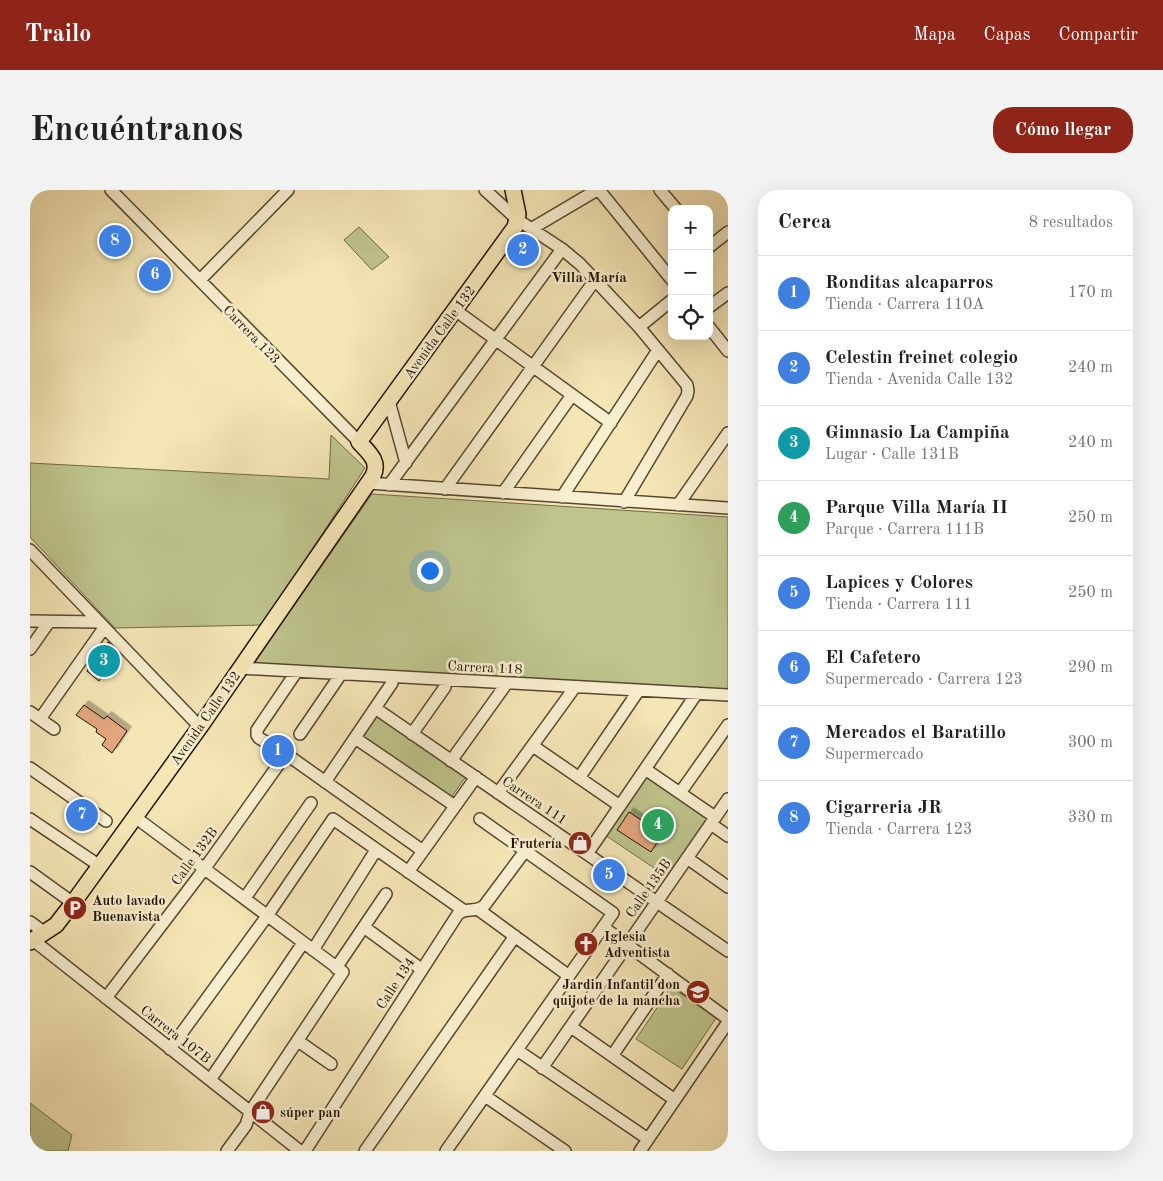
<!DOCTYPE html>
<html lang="es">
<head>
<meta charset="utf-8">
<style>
	:root { --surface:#fff; --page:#f2f2f2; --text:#202124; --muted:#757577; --line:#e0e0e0; --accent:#8f2418 }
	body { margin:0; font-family:"Old Standard TT",serif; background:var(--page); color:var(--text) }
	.controls { position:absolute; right:15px; top:15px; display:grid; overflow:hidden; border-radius:10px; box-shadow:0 5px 20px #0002 }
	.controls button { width:45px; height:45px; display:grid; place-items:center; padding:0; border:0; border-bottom:1px solid var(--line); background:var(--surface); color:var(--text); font:25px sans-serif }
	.you { position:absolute; left:399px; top:380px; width:18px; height:18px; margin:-12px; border:4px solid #fff; border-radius:50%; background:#1a73e8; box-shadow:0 0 0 8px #1a73e833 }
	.badge { display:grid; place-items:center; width:32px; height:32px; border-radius:50%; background:var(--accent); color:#fff; font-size:16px; font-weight:700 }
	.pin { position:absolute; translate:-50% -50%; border:2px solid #fff; box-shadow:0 1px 5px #0006 }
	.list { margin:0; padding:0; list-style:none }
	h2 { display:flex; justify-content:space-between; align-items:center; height:65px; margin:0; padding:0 20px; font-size:21px }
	h2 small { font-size:16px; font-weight:400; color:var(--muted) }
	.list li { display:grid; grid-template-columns:32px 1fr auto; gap:15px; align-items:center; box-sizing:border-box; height:75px; padding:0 20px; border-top:1px solid var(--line) }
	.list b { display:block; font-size:19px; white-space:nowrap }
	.list p { margin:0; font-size:16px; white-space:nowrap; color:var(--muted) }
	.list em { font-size:16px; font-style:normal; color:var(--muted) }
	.icon { flex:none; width:28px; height:28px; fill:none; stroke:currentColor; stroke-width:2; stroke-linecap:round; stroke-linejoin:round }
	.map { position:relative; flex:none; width:698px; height:961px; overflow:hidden; border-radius:20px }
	header { display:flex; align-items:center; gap:30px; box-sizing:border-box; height:70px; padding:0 25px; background:var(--accent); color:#fff }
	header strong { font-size:24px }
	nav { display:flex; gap:28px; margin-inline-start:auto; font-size:18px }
	.intro { display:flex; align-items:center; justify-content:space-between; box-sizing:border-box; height:120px; padding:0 30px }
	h1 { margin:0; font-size:35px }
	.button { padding:12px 22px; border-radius:20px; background:var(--accent); color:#fff; font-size:18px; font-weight:700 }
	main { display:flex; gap:30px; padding:0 30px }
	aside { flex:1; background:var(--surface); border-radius:20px; box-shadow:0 5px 20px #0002 }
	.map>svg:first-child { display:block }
</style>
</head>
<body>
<header>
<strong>Trailo</strong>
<nav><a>Mapa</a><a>Capas</a><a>Compartir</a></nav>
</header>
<div class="intro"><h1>Encuéntranos</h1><a class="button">Cómo llegar</a></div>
<main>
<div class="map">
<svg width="698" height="961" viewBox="0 0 698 961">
	<defs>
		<filter id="shadow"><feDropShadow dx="4.5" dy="-4.5" stdDeviation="0" flood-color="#0004"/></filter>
	</defs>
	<rect width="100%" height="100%" fill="#f5e6b6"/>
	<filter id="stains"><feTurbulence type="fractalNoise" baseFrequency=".004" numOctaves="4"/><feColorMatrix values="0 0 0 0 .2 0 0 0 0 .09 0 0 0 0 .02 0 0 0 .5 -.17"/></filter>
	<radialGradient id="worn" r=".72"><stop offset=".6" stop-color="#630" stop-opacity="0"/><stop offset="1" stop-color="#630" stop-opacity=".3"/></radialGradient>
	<path fill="#bec48c" stroke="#706b46" d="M329 37 359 67 342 80 314 50Z
		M301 245 335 278 233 435 85 438 0 347V273L299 289Z
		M342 304 698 327V502L224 473Z
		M346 523 437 585 420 609 330 547Z
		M615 579 685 627 642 690 572 643Z
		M641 797 686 828 652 879 606 849Z
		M0 913 42 945 38 961H0Z"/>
	<path fill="#e2a57e" stroke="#231200" filter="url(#shadow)" d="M78 452 89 464 69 491 57 481Z
		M54 515 74 529 77 526 97 541 82 563 72 555 76 549 66 542 67 539 46 525Z
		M599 622 632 644 621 662 587 640Z"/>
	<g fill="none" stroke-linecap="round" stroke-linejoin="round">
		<g stroke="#58472e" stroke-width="14">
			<path id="minor" d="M81 0 329 252
				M455 0 488 30 532 59 550 74 609 137 657 195 658 201 657 206 594 312
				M569 0 642 90
				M630 0 646 19
				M0 1 1 0
				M501 39 567 0
				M679 57 698 42
				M170 90 258 0
				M679 117 698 103
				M425 120 581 233
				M609 137 642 110
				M679 137 698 161
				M359 211 376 273
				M338 293 698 318
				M359 295 532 59
				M415 299 565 90
				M473 303 542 205
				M532 307 628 160
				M648 315 698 243
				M0 360 170 537
				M0 431 68 432
				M0 459 19 432
				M210 478 698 505
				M267 481 227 540V545L229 548 256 564 393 661
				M345 518 698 761
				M0 522 24 539
				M10 529 74 438
				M270 544 311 484
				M382 544 415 497
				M325 548 425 616
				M503 556 590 616
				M421 571 477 493
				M0 578 76 631
				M615 579 685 627
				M549 588 609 500
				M295 592 362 493
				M468 603 545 497
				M650 603 698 535
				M105 627 313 782 220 922 216 935 197 961
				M0 629 70 676
				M681 634 698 646
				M557 664 667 503
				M657 668 698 697
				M0 682 43 713
				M378 682 446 587
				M215 708 281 613
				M449 720 539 786
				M0 732 15 743
				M334 737 391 779
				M573 737 698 829
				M3 750 270 961
				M283 760 346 660
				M306 778 356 704
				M76 808 175 678 256 564
				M541 837 645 910
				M268 851 301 874
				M140 859 237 726 303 629 433 720
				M487 860 618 949
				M582 866 638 784
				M512 878 698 609
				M180 890 273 753
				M455 906 535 961
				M275 961 428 724C436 717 446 723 454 716L495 661
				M335 961 485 746
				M416 961 583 723 450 629
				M610 961 698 832"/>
		</g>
		<g stroke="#231200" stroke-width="18">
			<path id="major" d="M0 752 26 735 43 713 172 534 343 286C350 271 339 263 329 252L485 37 488 24 483 0"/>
		</g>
		<use href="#minor" stroke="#f8efd0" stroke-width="11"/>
		<use href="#major" stroke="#f5e6b6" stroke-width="15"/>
	</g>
	<defs>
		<g id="shop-disc" transform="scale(1.25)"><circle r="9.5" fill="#8f2418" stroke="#f8efd0"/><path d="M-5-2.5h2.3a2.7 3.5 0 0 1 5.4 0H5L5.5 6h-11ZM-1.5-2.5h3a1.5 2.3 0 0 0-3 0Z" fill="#fff"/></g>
		<g id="parking-disc" transform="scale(1.25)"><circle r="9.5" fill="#8f2418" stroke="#f8efd0"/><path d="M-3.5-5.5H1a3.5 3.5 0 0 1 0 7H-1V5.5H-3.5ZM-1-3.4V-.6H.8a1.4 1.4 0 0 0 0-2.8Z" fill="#fff"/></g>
		<g id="church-disc" transform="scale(1.25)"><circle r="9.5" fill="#8f2418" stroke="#f8efd0"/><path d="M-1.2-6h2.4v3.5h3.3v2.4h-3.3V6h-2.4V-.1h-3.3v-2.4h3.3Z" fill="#fff"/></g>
		<g id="school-disc" transform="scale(1.25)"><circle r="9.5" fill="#8f2418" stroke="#f8efd0"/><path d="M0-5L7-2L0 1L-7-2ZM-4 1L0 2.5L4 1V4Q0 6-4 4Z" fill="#fff"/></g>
	</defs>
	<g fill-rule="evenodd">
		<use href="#shop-disc" x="550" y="653"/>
		<use href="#parking-disc" x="45" y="718"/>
		<use href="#church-disc" x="556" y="754"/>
		<use href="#school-disc" x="668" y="802"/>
		<use href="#shop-disc" x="233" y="922"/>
	</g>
	<g text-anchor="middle" stroke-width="5" stroke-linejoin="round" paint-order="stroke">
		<g font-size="14" fill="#231200" stroke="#f8efd0">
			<text transform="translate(409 142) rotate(-54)" y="5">Avenida Calle 132</text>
			<text transform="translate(222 144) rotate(46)" y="5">Carrera 123</text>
			<text transform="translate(455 477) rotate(3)" y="5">Carrera 118</text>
			<text transform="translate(175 528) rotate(-55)" y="5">Avenida Calle 132</text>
			<text transform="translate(505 610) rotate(34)" y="5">Carrera 111</text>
			<text transform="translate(164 666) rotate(-54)" y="5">Calle 132B</text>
			<text transform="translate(618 698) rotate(-55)" y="5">Calle 135B</text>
			<text transform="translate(365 793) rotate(-57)" y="5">Calle 134</text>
			<text transform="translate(146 844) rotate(38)" y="5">Carrera 107B</text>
		</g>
		<g font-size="14" font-weight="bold" fill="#231200" stroke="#f8efd0" text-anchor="start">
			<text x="532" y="658" text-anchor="end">Frutería</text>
			<text x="62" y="715">Auto lavado<tspan x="62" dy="16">Buenavista</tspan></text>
			<text x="574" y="751">Iglesia<tspan x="574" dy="16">Adventista</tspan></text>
			<text x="650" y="799" text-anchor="end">Jardin Infantil don<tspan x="650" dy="16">quijote de la mancha</tspan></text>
			<text x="250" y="927">súper pan</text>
		</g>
		<g font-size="15" font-weight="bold" fill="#231200" stroke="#f8efd0">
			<text x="559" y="92">Villa María</text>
		</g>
	</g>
	<rect width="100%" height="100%" filter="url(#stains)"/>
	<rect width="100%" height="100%" fill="url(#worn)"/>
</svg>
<div class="controls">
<button>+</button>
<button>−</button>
<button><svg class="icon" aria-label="locate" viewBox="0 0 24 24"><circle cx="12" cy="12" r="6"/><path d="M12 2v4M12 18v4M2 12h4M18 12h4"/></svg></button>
</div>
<div class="you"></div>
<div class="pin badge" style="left:248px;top:561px;background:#3f7fe0">1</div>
<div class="pin badge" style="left:493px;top:60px;background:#3f7fe0">2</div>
<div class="pin badge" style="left:74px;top:471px;background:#0f9aa8">3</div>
<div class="pin badge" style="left:628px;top:635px;background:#2e9e5b">4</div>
<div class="pin badge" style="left:579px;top:685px;background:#3f7fe0">5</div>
<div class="pin badge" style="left:125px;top:85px;background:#3f7fe0">6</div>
<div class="pin badge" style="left:52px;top:625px;background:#3f7fe0">7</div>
<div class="pin badge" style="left:85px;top:51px;background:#3f7fe0">8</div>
</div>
<aside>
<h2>Cerca<small>8 resultados</small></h2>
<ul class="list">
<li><span class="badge" style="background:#3f7fe0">1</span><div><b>Ronditas alcaparros</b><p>Tienda · Carrera 110A</p></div><em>170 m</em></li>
<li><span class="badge" style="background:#3f7fe0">2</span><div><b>Celestin freinet colegio</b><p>Tienda · Avenida Calle 132</p></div><em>240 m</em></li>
<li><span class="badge" style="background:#0f9aa8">3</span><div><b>Gimnasio La Campiña</b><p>Lugar · Calle 131B</p></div><em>240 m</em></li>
<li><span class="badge" style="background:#2e9e5b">4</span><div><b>Parque Villa María II</b><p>Parque · Carrera 111B</p></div><em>250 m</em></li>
<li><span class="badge" style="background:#3f7fe0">5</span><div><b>Lapices y Colores</b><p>Tienda · Carrera 111</p></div><em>250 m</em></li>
<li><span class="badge" style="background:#3f7fe0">6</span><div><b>El Cafetero</b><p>Supermercado · Carrera 123</p></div><em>290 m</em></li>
<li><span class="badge" style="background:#3f7fe0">7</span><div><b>Mercados el Baratillo</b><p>Supermercado</p></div><em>300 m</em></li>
<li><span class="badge" style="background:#3f7fe0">8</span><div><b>Cigarreria JR</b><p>Tienda · Carrera 123</p></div><em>330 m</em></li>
</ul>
</aside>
</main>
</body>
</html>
